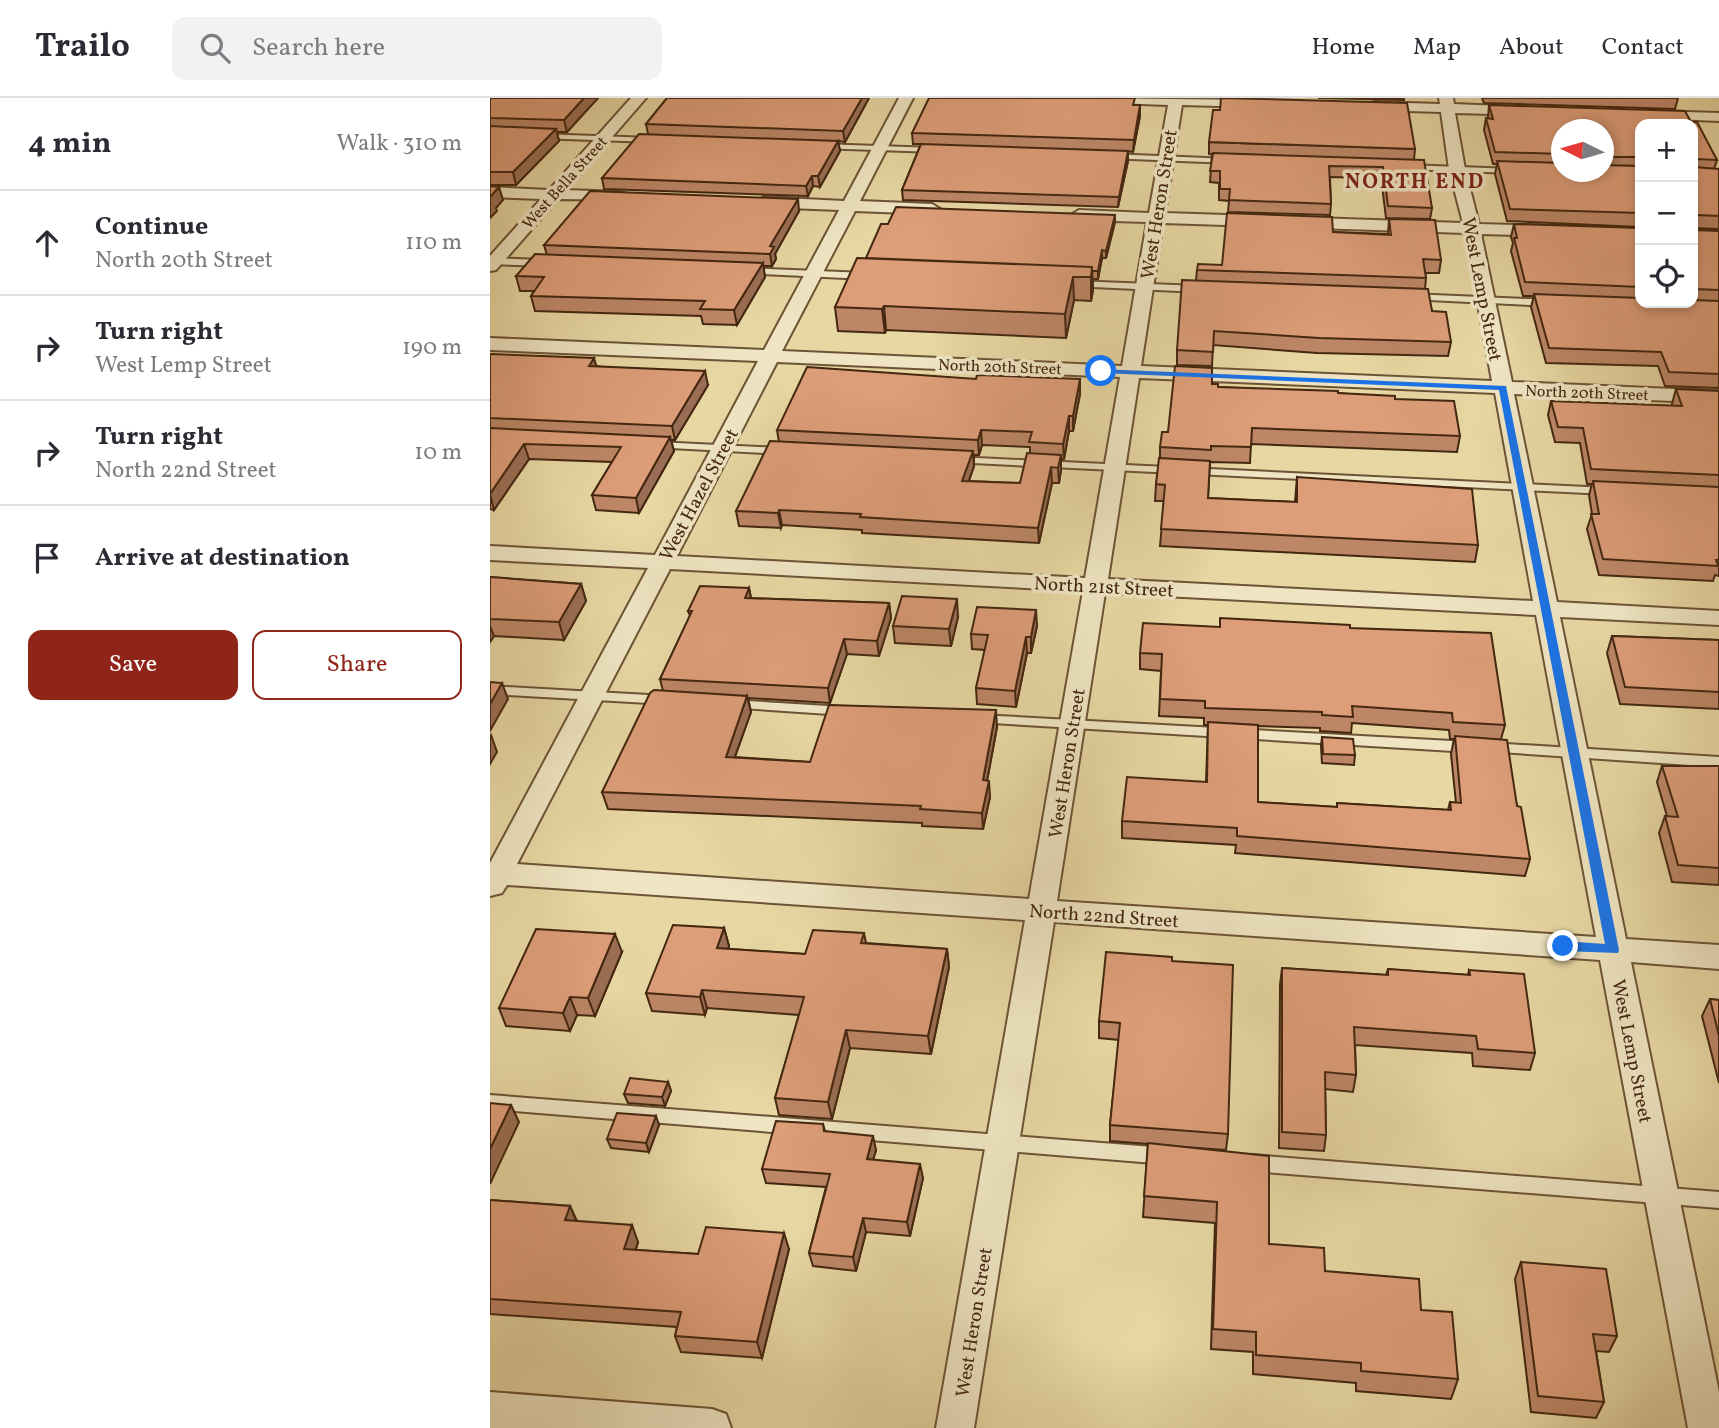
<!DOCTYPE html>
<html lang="en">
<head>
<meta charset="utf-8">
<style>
	:root { --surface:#fff; --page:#f2f2f3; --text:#2b2b33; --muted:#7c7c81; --line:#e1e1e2; --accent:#8f2418 }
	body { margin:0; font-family:Vollkorn,serif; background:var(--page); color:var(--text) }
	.controls { position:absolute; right:21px; top:21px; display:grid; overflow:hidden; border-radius:14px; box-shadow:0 4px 10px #0003 }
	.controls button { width:63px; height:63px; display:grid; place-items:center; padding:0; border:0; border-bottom:2px solid var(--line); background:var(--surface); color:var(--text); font:35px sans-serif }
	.compass { position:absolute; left:1061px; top:21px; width:63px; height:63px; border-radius:50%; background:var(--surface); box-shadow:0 4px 10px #0003; rotate:275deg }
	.stop { position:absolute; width:21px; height:21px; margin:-16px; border:5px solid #1a73e8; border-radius:50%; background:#fff }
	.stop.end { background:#1a73e8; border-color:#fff; box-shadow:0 2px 7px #0008 }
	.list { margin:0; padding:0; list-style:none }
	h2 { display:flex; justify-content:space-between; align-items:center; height:91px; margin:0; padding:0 28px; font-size:30px }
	h2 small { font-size:23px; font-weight:400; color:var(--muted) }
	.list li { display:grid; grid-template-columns:46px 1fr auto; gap:21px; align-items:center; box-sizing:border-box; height:105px; padding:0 28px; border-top:2px solid var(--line) }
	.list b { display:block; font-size:26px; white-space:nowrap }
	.list p { margin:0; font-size:23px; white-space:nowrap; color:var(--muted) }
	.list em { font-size:23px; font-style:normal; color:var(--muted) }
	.actions { display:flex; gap:14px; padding:21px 28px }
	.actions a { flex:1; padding:16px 0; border:2px solid var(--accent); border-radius:14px; text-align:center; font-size:24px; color:var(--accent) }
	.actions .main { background:var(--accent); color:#fff }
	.icon { flex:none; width:38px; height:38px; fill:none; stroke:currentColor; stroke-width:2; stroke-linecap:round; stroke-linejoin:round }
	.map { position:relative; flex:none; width:1229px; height:1330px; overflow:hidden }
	header { display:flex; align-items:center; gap:42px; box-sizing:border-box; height:98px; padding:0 35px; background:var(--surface); border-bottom:2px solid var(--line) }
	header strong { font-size:33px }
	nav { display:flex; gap:38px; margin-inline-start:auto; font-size:24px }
	.search { width:490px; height:63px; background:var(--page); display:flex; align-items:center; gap:18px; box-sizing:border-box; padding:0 24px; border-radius:14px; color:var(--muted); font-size:26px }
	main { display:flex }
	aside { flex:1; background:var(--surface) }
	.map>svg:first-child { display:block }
</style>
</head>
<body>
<header>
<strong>Trailo</strong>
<div class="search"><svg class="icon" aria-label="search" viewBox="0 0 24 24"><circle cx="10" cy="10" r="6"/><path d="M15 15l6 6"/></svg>Search here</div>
<nav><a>Home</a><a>Map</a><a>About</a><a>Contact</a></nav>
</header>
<main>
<aside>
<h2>4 min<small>Walk · 310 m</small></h2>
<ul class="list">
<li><svg class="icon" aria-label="ahead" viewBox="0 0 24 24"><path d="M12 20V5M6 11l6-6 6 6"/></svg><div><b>Continue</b><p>North 20th Street</p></div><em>110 m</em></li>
<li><svg class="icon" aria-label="right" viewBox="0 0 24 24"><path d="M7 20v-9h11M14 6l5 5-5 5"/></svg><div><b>Turn right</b><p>West Lemp Street</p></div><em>190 m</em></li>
<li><svg class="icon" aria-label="right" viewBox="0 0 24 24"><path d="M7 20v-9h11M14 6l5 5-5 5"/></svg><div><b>Turn right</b><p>North 22nd Street</p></div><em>10 m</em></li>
<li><svg class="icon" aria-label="arrive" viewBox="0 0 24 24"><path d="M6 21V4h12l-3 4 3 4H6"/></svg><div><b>Arrive at destination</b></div></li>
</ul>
<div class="actions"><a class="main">Save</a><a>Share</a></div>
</aside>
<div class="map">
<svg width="1229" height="1330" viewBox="0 0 1229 1330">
	<rect width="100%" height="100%" fill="#e7d7a3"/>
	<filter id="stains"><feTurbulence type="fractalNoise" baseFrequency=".00286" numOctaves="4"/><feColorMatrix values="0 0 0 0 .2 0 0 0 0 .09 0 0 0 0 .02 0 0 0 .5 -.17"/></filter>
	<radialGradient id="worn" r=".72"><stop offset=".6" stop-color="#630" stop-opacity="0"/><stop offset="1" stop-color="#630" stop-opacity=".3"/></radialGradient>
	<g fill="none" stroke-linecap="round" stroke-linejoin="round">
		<g stroke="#6d5335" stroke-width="4">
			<path id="lane" d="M50 36 162 40 166 42 162 44 47 40 46 38Z
				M330 46 446 50 450 52 446 54 327 50 326 48Z
				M620 56 740 61 744 63 740 65 617 60V56Z
				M917 67 1023 71 1027 73 1023 75 914 71 913 69Z
				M0 160 55 162 60 165 55 168 0 166Z
				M257 170 376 175 381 178 376 181 254 175 252 173Z
				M585 183 709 188 714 191 709 194 582 188 580 186Z
				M921 196 1062 202 1067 205 1062 208 918 201 916 199Z
				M166 344 292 350 297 353 292 356 162 349 161 347Z
				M466 359 1117 390 1123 393 1117 396 462 364V360Z
				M0 588 176 598 183 602 176 606 0 596Z
				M242 602 354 609 361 613 354 617 237 609 235 606Z
				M490 617 980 644 987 649 980 654 485 624 483 621Z
				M1000 645 1229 659V669L995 653 993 650Z
				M0 997 676 1050 682 1052 685 1058 682 1064 676 1066 0 1011Z
				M762 1057 1229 1094V1110L762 1073 756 1071 753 1065 756 1059Z"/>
		</g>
		<g stroke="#6d5335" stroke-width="4">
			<path id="street" d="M141 0H156L76 92 131 94 137 96 139 99 137 102 68 101 6 172 0 173V158L51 101 0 99V89L59 92Z
				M409 0H423L370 103 442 106 450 111 442 116 365 113 292 253 632 268 657 124 589 122 581 117 589 112 659 115 678 7 596 4 589 0 770 2 772 5 765 9 692 7 675 115 973 125 959 71 951 14 884 12 877 8 884 4 950 6 949 0H963L964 6 1035 9 1042 13 1035 17 965 15 975 71 989 126 1058 128 1066 133 1058 138 991 136 1022 284 1229 293V305L1024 296 1067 504 1229 513V527L1070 519 1136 841 1229 847V871L1141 864 1229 1294V1330H1198L1110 862 564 824 484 1330H446L535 822 17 787 12 795 0 798V765L158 470 0 462V448L165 457 268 263 0 252V240L274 252 349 112 274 109 266 104 274 99 354 103ZM673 125 975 135 1002 283 651 268ZM287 264 630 279 595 480 187 458ZM649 280 1005 295 1043 503 618 481ZM180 471 593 493 539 801 27 766ZM615 495 1046 517 1106 839 567 803Z
				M1164 13 1229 15V23L1159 20V14Z
				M0 1294 222 1311 236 1316 241 1330H0Z"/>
		</g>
		<use href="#lane" fill="#efe5c3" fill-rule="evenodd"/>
		<use href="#street" fill="#efe5c3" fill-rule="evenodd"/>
	</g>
	<path fill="#bd8767" stroke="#442710" stroke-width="2" fill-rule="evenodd" d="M0 0H108L77 34H67L69 43 26 87H0Z
		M177 0H379L355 44 348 43 350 53 330 89 323 88 318 98 114 91 112 80 158 36 156 26Z
		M828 0H914V2Z
		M992 0H1188L1185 11 994 5Z
		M645 7 650 18 643 54 638 53V63L628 109 413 102 412 92 431 46H423L422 35Z
		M999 7 1201 24 1227 62 1224 71H1229V131L1205 130V132L1229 133V290L1175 288 1168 268 1056 265 1041 209 1044 198H1033L1021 153 1023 145 1021 139 1024 126 1150 130V205H1203V26H1150V129L1017 123 1005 76 1007 66H1003L994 32 996 20H998ZM1072 32H1114V74H1072Z
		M719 44 925 51 924 62 942 110 940 121 896 120 891 80 840 79 841 106 840 117 738 114 739 103 729 102V85L720 84 722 56H719Z
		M309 113 285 156 286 161 282 168H273L275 179 247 227 213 226 211 218 45 213 41 198 44 193H30L26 178 57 157 54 147Z
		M899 121 951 162 949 175H935L936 180 935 191 942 213 961 244 958 258 827 255 723 247 722 268 687 267V252L706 182 707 172 732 167 843 134 898 136Z
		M625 124 616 160H612L608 181H603V192L601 203 584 202 576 240 396 232 395 235 348 233 345 209 376 160Z
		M0 256 106 268 218 287 185 342H181L184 353 149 415 106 412 102 397 122 364 39 361 4 412 0 411Z
		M722 286 728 289 848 295 905 301 970 338 967 354 761 346 760 365 720 364 718 400 805 404 807 379 988 447 985 464 670 448 674 403H665L666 386 670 360V349L678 334Z
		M1186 291 1229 293V478L1225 477 1223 483 1109 477 1097 431 1102 416 1099 397 1102 386H1097L1090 345 1065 344 1058 317 1061 303 1182 308V306Z
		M590 296 583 333H579L574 361H571V372L569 385H562L549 445 372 435V432L292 427 291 430 249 428 246 413 289 344 287 332ZM492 347 540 349V355L530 385 479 383 484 368V357H489Z
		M0 479 91 486 96 503 74 542 4 538 0 544Z
		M259 490 261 500 399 505 401 520 389 558 357 556 340 605 258 600 261 614 245 659 320 664 507 629 497 683 500 699 493 731 432 728V725L118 711 112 694 173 593 170 581 200 518 198 513Z
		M468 519 461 548 405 545 403 528Z
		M547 528 541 555H537L526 609 487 606 486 590 495 552 482 551 481 536Z
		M730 529 860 530 1015 627 1011 641 1040 761 1035 778 745 755 746 747 632 740V723L716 684 718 627H714V620L669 618 671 573 650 571V555ZM862 625 959 632 960 641H964L961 656 966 705 960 704 958 712 847 705V709L768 704V628L830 630V633L861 635Z
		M1122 538 1229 542V611L1130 606 1117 555Z
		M832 639 865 657 864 667 832 665 831 648Z
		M1172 668H1229V787L1182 784 1169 735 1175 718H1177L1167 684Z
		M234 830 239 848 238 851 315 856 374 835 376 845 457 851 459 869 441 956 360 950 342 1021 289 1017 285 1000 309 917 217 910 215 917 162 913 156 895Z
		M132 854 105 918 87 917 80 933 16 928 9 910Z
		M682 863 738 1036 736 1052 692 1049 779 1146 835 1173 931 1212 968 1281 961 1301 866 1293V1285L763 1276V1254L721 1251 725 1125 653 1119 658 1046 620 1043V1027L629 942 609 940V923Z
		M792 870 896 877 898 871 978 877 979 872 1045 955 1040 972 983 968 982 955 865 947 866 977 863 994 835 991 836 1037 834 1053 789 1050 790 887Z
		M1220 901 1229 902V985L1212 918Z
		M178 984 181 993 175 1008 138 1005 134 996Z
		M333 1026 335 1033 386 1052 383 1062 433 1080 420 1138 376 1134 366 1173 323 1168 319 1155 336 1089 276 1085 272 1071Z
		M169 1027 159 1054 121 1050 117 1041Z
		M0 1102 80 1108 87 1123 148 1144 146 1152 208 1156 299 1151 272 1260 191 1254 185 1238 187 1229 0 1216Z
		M1031 1164 1127 1238 1119 1254 1106 1253 1114 1304 1106 1320 1041 1314 1025 1181Z"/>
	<path fill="#9a6e54" stroke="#442710" stroke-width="2" d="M94 0H108L77 34 74 22Z
		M372 0H379L355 44 353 33Z
		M650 7V18L643 54 644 42Z
		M66 31 69 43 26 87 23 74Z
		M348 43 350 53 330 89 328 78Z
		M638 53V63L628 109 629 99Z
		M322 78 323 88 318 98 316 88Z
		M9 89 13 102 6 110 7 113 0 120V99Z
		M308 101 309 113 285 156 286 161 282 168 280 156V148Z
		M625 117V124L616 160V153Z
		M612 152V160L608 181V173Z
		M273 165 275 179 247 227 244 212Z
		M602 169 603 192 601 203V179Z
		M583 179 584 202 576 240 575 216Z
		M394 208 396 232 395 235 392 211Z
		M104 260 108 274 99 268Z
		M215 273 218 287 185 342 182 328Z
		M590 281V296L583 333V318Z
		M579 318V333L574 361 573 346Z
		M491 332 492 347 489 357 488 342Z
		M180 339 184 353 149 415 146 400Z
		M34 346 39 361 4 412 0 396Z
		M483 353 484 368 473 398 472 383Z
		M571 357V372L569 385 568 370Z
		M561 369 562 385 549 445 548 430Z
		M289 412 292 427 291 430 288 415Z
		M91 486 96 503 74 542 69 524Z
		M259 490 262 505 255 500Z
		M467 501 468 519 461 548 459 531Z
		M399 505 401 520 389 558 387 543Z
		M546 512 547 528 541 555V539Z
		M0 528 4 538 0 544Z
		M536 539 537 555 526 609 525 593Z
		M354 541 357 556 340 605 338 590Z
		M12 585 18 601 0 633V606Z
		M257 598 261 614 239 675 236 659Z
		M506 612 507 629 494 699 493 682Z
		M1 637 7 654 0 666V638Z
		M499 683 500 699 493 731 492 715Z
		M234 830 239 848 232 868 227 850Z
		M125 836 132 854 105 918 98 900Z
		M457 851 459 869 441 956 438 938Z
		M212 892 217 910 215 917 210 899Z
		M80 899 87 917 80 933 73 915Z
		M356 932 360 950 342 1021 338 1004Z
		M178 984 181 993 175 1008 172 999Z
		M21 1007 29 1024 0 1086V1051Z
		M166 1018 169 1027 159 1054 156 1045Z
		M383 1038 386 1052 379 1075 377 1061Z
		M430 1066 433 1080 420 1138 417 1124Z
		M80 1108 87 1125 75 1122Z
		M373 1120 376 1134 366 1173 363 1159Z
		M142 1127 148 1144 141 1167 134 1151Z
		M294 1135 299 1151 272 1260 267 1244Z"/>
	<path fill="#dc9d78" stroke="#442710" stroke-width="2" d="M0 0H94L74 22 0 20Z
		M177 0H372L353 33 156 26Z
		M439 0H645L643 7H650L644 42 422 35Z
		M731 0 917 5 925 51 719 44 723 12H730Z
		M999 7 1195 13 1201 24H1207L1227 62 1206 61 1204 69 1229 71V118L1207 117 1204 120 1205 132 1229 133V192L1203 191V26H1150V59H1114V32H1072V56L1005 54 996 20 1003 21Z
		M0 28 66 31 23 74H0Z
		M149 36 348 43 328 78H322L316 88 112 80Z
		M431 46 638 53 629 99 412 92Z
		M723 55 934 62 942 110 898 108 893 69 839 68 841 106 739 102 740 91H730V73H720Z
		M1007 63 1072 65V74H1114V67L1150 68V115L1020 111Z
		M0 88 9 89 0 99Z
		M100 93 308 101 280 148 284 149 280 156 54 147Z
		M406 109 625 117 616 153 612 152 608 173H602V169L376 160 391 126H398Z
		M737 115 842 119 843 134 901 137 899 121 945 122 951 162 933 161 936 180 707 172 708 166 732 167Z
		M1024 126 1150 130V189L1035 184 1024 140H1027Z
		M45 156 273 165 244 212 210 211 215 203 41 198 54 179 26 178Z
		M367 160 602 169 601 179H583L575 216 394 208 392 211 345 209Z
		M692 182 938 191 942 213 956 214 961 244 829 240 724 233 723 254 687 252Z
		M1044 196 1150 200V205H1203V202L1229 203V276L1179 274 1171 254 1059 250Z
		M0 256 104 260 99 268 215 273 182 328 0 320Z
		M685 268 722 270V286H728V289L848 293V295L905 298V301L964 303 970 338 762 330 761 349 721 348V352L670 349 672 334H678Z
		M317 269 486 281 487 277 590 281 583 318H579L573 346 539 344 542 334 491 332 488 342 287 332Z
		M1186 291 1229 293V377L1101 371 1093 330 1068 329 1061 303 1192 308Z
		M0 330 180 339 146 400 102 397 131 349 34 346 0 396Z
		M280 343 483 353 472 383 530 385 537 355 571 357 568 370 561 369 548 430 370 419 371 416 289 412 288 415 246 413Z
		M669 360 720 363 718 400 807 404V379L982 391 988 447 671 431 675 387 666 386Z
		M1103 383 1229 389V462H1226L1228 468 1113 461 1101 416H1109Z
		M0 479 91 486 69 524 0 521Z
		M210 488 259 490 255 500 399 505 387 543 354 541 338 590 170 581 202 513H198Z
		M412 498 467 501 459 531 403 528Z
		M487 509 546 512 541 539H536L525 593 486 590 498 537 481 536Z
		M730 520 860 527V530L1001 535 1015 627 963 624 962 615 862 608 863 619 832 617V614L715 610V603L670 601 672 556 650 555 653 525 730 529Z
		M1122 538 1229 542V594L1135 589Z
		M0 584 12 585 0 606Z
		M164 592 257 598 236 659 320 664 339 607 506 612 493 682 499 683 492 715 430 711 431 708 112 694 160 595Z
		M718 624 768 627V704L847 709V705L961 712 960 704 971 705 965 638 1017 642 1027 708 1031 709 1040 761 747 738V730L632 723 637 679 717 684Z
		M832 639 863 641 865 657 833 656Z
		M1172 668H1229V770L1188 767 1175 718 1188 719Z
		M183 827 234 830 227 850 315 856 323 832 374 835 371 845 457 851 438 938 356 932 338 1004 285 1000 314 899 212 892 210 899 156 895Z
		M46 831 125 836 98 900 80 899 73 915 9 910Z
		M616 854 682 859V863L743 867 738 1036 620 1027 630 925 609 923Z
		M792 870 898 877V871L980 877 979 872 1034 876 1045 955 988 951 986 938 864 929 866 977 835 974 836 1037 792 1034Z
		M1220 901 1229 902V938Z
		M140 980 178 984 172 999 134 996Z
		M0 1005 21 1007 0 1051Z
		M127 1015 166 1018 156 1045 117 1041Z
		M286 1023 333 1026 334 1033 383 1038 377 1061 430 1066 417 1124 373 1120 363 1159 319 1155 340 1076 272 1071Z
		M658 1045 779 1058V1146L834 1150 835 1173 929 1181 931 1212 962 1214 968 1281 871 1273V1265L766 1257V1234L723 1231 727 1104 654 1098Z
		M0 1102 80 1108 75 1122 142 1127 134 1151 208 1156 216 1129 294 1135 267 1244 185 1238 191 1214 0 1201Z
		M1031 1164 1116 1171 1127 1238 1103 1236 1114 1304 1048 1298Z"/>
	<path fill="#1a73e8" d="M609 271 1016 288 1129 852 1128 855 1073 853 1067 848 1073 843 1115 846 1009 292 611 275Z"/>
	<g text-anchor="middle" stroke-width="7" stroke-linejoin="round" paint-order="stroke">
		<g font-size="16" fill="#442710" stroke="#efe5c3">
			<text transform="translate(74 84) rotate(-48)" y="6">West Bella Street</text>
			<text transform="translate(510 268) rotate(2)" y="6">North 20th Street</text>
			<text transform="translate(1097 294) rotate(2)" y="6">North 20th Street</text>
		</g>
		<g font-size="19" fill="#442710" stroke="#efe5c3">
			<text transform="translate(668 106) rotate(-81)" y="7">West Heron Street</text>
			<text transform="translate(993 191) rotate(79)" y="7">West Lemp Street</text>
			<text transform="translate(208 396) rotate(-62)" y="7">West Hazel Street</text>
			<text transform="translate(614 488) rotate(3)" y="7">North 21st Street</text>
			<text transform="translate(576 665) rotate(-81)" y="7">West Heron Street</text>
			<text transform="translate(614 817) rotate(4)" y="7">North 22nd Street</text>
			<text transform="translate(1143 953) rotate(79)" y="7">West Lemp Street</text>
			<text transform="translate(483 1224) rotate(-81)" y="7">West Heron Street</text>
		</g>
		<g font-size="21" font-weight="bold" letter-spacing="2" fill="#7a1f14" stroke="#efe5c3">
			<text x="925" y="90">NORTH END</text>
		</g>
	</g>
	<rect width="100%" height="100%" filter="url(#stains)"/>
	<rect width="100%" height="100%" fill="url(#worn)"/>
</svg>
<div class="controls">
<button>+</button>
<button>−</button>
<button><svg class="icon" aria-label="locate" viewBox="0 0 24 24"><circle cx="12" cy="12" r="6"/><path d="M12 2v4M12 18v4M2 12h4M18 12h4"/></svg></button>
</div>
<svg class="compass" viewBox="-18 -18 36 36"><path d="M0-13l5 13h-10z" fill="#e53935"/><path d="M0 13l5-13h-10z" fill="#7c7c81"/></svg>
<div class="stop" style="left:611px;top:273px"></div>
<div class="stop end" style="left:1073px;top:848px"></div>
</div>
</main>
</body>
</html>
